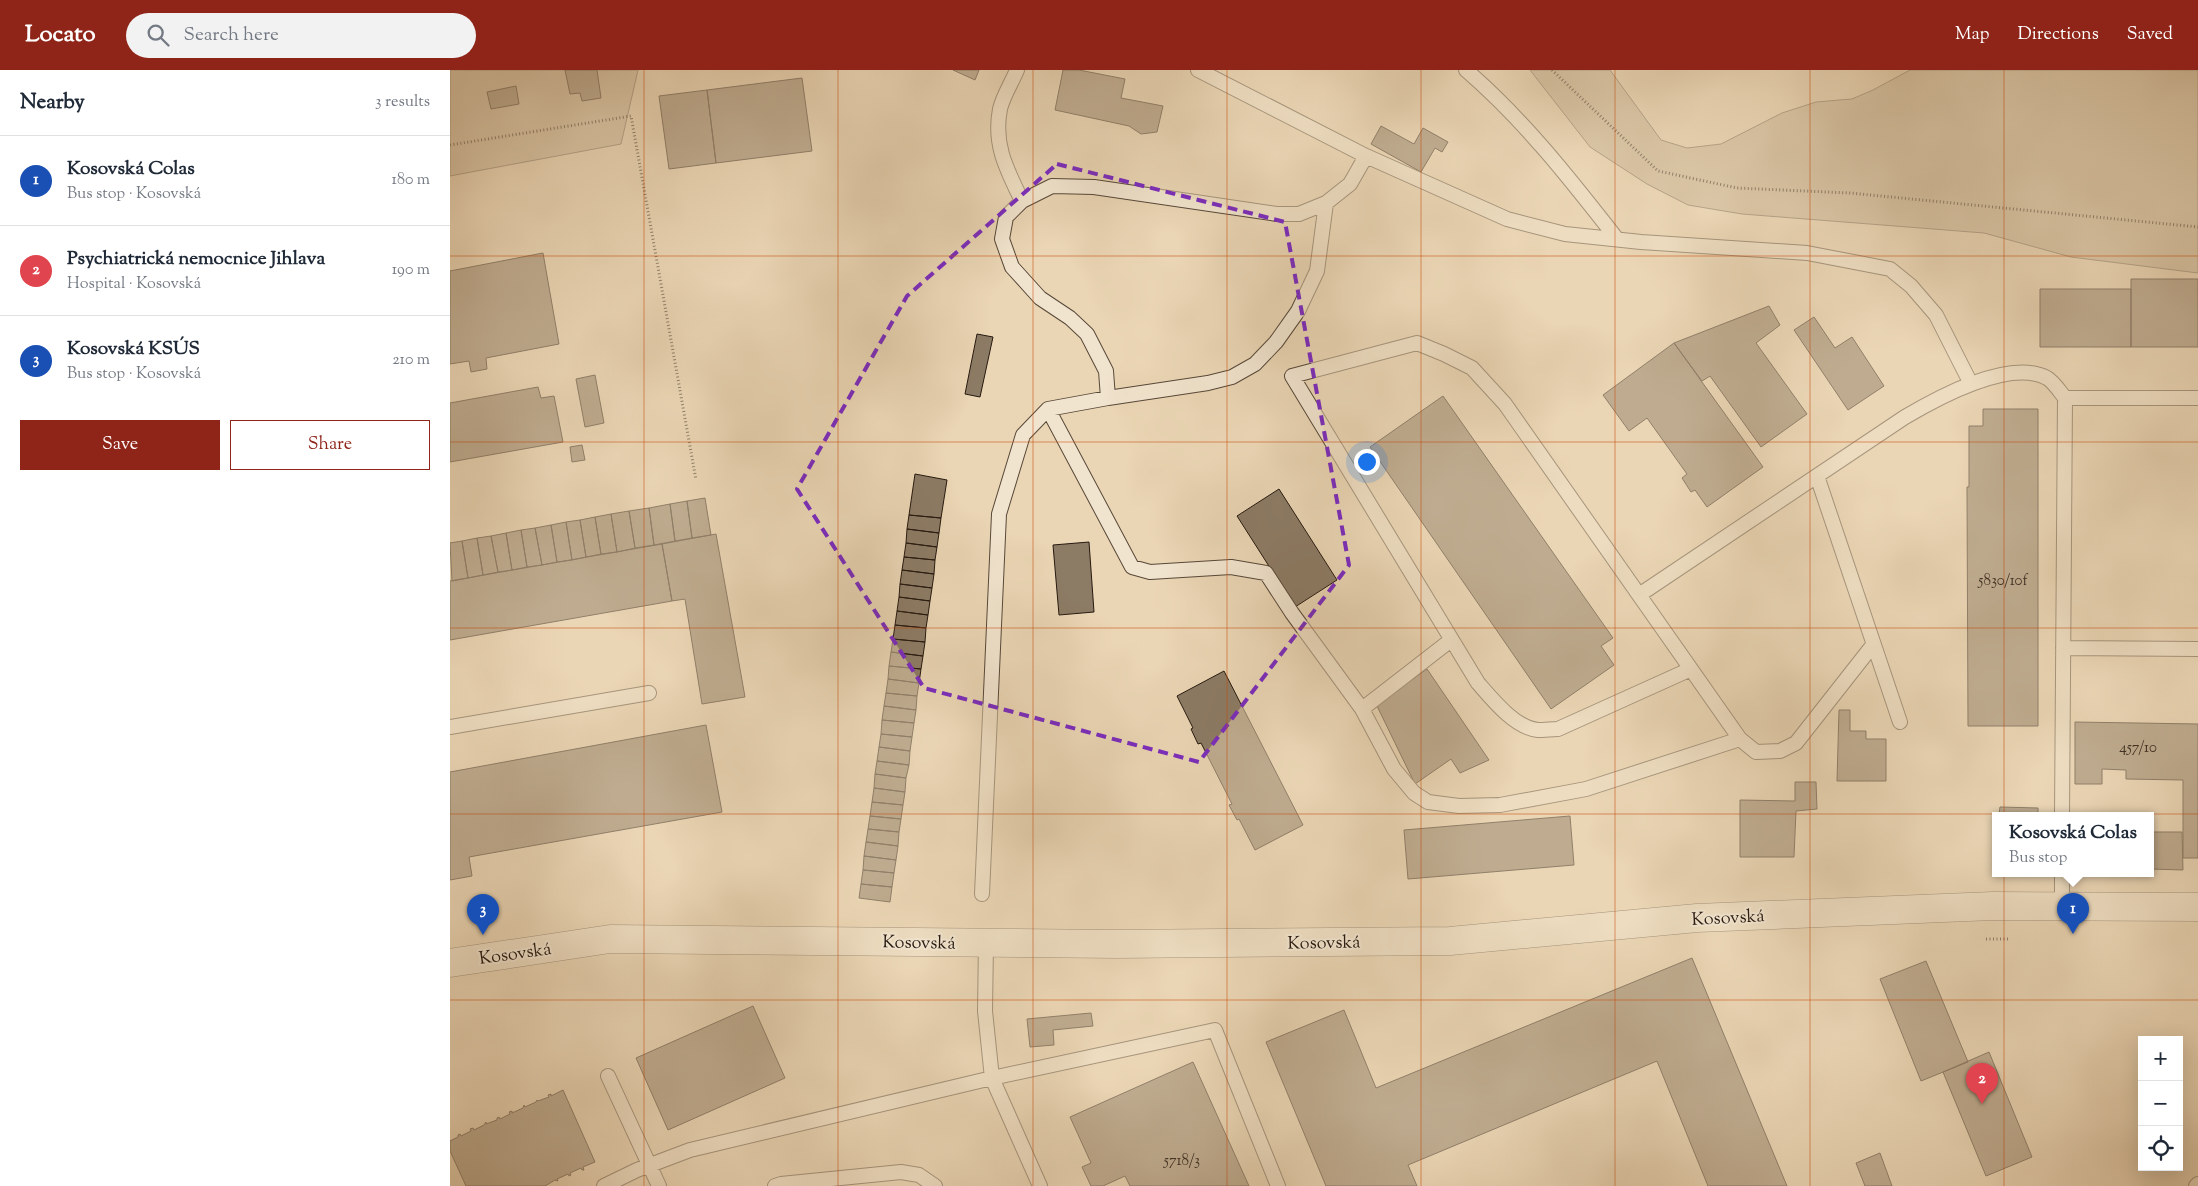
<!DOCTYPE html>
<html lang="en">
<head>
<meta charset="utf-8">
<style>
	:root { --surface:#fff; --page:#f2f2f3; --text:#1f2937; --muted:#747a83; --line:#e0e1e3; --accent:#8f2418 }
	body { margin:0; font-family:"Sorts Mill Goudy",serif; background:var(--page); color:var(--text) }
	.controls { position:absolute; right:15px; bottom:15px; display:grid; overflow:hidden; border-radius:0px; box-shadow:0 5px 20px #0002 }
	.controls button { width:45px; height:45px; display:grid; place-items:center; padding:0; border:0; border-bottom:1px solid var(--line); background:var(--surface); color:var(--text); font:25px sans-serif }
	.you { position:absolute; left:916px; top:391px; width:18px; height:18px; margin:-12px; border:4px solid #fff; border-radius:50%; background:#1a73e8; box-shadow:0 0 0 8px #1a73e833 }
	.badge { display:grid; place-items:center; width:32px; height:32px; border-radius:50%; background:var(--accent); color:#fff; font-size:16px; font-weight:700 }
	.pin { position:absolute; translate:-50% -41px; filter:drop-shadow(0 1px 2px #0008) }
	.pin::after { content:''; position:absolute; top:26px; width:18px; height:15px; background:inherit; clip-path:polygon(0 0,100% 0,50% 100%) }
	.popup { position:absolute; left:1542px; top:742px; width:162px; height:65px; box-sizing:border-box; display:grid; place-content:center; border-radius:0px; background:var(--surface); filter:drop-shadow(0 1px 4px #0005); font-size:16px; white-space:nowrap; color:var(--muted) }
	.popup b { font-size:19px; color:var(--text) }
	.popup::after { content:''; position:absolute; left:50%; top:100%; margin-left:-10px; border:10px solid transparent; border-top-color:var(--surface) }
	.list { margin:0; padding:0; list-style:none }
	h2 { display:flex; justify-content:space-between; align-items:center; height:65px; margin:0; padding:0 20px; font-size:21px }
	h2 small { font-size:16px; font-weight:400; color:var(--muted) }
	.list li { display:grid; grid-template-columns:32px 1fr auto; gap:15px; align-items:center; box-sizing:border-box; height:90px; padding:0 20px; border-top:1px solid var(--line) }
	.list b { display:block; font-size:19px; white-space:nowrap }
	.list p { margin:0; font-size:16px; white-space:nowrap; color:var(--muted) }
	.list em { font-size:16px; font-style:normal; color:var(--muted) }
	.actions { display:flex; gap:10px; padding:15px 20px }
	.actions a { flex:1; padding:11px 0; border:1px solid var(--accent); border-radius:0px; text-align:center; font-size:18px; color:var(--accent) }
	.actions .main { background:var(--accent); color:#fff }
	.icon { flex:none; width:28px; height:28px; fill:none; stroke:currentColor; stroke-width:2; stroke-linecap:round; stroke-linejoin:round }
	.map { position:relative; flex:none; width:1748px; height:1116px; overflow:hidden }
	header { display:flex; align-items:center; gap:30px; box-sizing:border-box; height:70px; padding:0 25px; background:var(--accent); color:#fff }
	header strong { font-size:24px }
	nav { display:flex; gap:28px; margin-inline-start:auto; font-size:18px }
	.search { width:350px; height:45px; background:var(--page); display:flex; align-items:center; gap:12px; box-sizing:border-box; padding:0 18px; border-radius:28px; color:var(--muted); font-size:19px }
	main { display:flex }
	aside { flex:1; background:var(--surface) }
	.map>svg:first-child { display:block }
</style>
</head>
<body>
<header>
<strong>Locato</strong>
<div class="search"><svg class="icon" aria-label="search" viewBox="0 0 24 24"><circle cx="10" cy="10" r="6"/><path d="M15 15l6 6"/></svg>Search here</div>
<nav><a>Map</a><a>Directions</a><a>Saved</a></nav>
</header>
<main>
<aside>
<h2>Nearby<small>3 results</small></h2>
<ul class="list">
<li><span class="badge" style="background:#1a4fb4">1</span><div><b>Kosovská Colas</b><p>Bus stop · Kosovská</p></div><em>180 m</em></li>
<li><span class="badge" style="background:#e0444e">2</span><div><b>Psychiatrická nemocnice Jihlava</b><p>Hospital · Kosovská</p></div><em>190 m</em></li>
<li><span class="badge" style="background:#1a4fb4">3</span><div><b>Kosovská KSÚS</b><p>Bus stop · Kosovská</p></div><em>210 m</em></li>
</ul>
<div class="actions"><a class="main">Save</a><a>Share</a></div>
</aside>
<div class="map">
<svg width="1748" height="1116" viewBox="0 0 1748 1116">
	<rect width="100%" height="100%" fill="#ead5b4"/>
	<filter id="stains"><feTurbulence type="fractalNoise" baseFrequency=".004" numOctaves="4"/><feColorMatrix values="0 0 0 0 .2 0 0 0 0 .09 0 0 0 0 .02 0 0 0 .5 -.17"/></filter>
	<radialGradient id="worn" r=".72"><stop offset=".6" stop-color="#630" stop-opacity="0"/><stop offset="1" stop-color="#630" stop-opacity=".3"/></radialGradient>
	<path fill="#c9b598" stroke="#786754" d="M0 0H188L171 74 0 106Z
		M1080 0H1160L1211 70 1237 78 1271 74 1332 43 1366 32 1402 29 1423 20 1460 0H1748V203L1621 187 1534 163 1292 144 1238 135 1197 114 1140 77Z"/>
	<path fill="#8c7b65" stroke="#261910" d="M115 0H147L151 28 132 31 130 23 120 24Z
		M503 0H529L525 10Z
		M613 0H629L675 9 671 28 713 36 707 62 691 64 679 56 605 40Z
		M352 8 362 81 266 93 257 20Z
		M66 16 69 34 41 39 37 22Z
		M257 20 266 93 219 99 209 26Z
		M931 56 964 74 973 58 998 72 992 82 985 78 971 102 921 74Z
		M93 183 109 274 36 288 37 299 21 302 19 291 0 294V201Z
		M1681 209H1748V277H1681Z
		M1590 219H1681V277H1590Z
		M1319 236 1330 255 1306 273 1357 344 1311 377 1260 306 1252 311 1224 273Z
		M1364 247 1385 278 1402 267 1434 316 1398 340 1344 260Z
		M527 264 543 267 530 327 515 324Z
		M1224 273 1313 397 1257 437 1245 420 1241 422 1232 408 1237 404 1197 348 1179 361 1153 325Z
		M145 305 154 353 135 357 126 309Z
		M88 317 91 328 104 326 113 372 0 392V333Z
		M993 326 1163 568 1151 576 1164 595 1101 639 920 377Z
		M1533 339H1588V656H1518L1517 417H1519V356H1533Z
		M132 375 135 390 122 392 120 377Z
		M465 404 497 410 491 448 459 445Z
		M829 419 887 510 845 537 787 446Z
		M255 428 261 465 242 468 237 431Z
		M237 431 242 468 225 471 220 434Z
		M220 434 225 471 204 475 199 438Z
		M199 438 204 475 185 478 179 441Z
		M179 441 185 478 167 482 161 444Z
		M161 444 167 482 151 484 145 447Z
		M459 445 491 448 489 463 457 459Z
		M145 447 151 484 136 487 130 450Z
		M130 450 136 487 122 490 116 452Z
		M116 452 122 490 107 492 101 455Z
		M101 455 107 492 92 495 85 458Z
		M85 458 92 495 77 497 71 460Z
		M457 459 489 463 487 477 456 473Z
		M71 460 77 497 62 500 56 463Z
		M56 463 62 500 48 502 41 466Z
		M266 464 295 627 252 634 235 529 222 531 212 474Z
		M41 466 48 502 33 505 27 468Z
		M27 468 33 505 18 508 12 471Z
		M12 471 18 508 2 511 0 473Z
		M639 472 644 542 609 545 603 475Z
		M456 473 487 477 485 490 454 487Z
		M212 474 222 531 0 570V511Z
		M454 487 485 490 484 504 452 500Z
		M452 500 484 504 482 518 450 514Z
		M450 514 482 518 480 531 449 527Z
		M449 527 480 531 478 545 447 541Z
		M447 541 478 545 476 558 445 555Z
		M445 555 476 558 475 572 443 569Z
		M443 569 475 572 473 586 441 582Z
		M441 582 473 586 471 599 439 596Z
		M439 596 471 599 469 613 438 609Z
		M977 599 1039 690 1010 703 1001 689 965 714 927 636 925 635Z
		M774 601 853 755 805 780 789 749 787 750 779 735 782 734 751 673 748 674 741 659 743 658 727 626Z
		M438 609 469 613 467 626 436 623Z
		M436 623 467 626 466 640 434 636Z
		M434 636 466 640 464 653 432 650Z
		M1389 640H1400V661H1416V669H1436V711H1387Z
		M432 650 464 653 462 667 431 664Z
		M1625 652 1748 654V788H1733V710L1676 709V700L1652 699V714H1625Z
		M256 655 272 742 19 787 22 806 0 810V702Z
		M431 664 462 667 460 681 429 677Z
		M429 677 460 681 459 695 427 691Z
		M427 691 459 695 456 708 425 704Z
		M425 704 456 708 455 722 424 718Z
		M1345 712H1366L1367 739 1346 741 1344 787H1290V730L1345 731Z
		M424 718 455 722 453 735 422 732Z
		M422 732 453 735 451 749 420 746Z
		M1550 737 1588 738V745H1549Z
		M420 746 451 749 449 762 418 759Z
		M1120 746 1124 795 958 809 954 760Z
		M418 759 449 762 448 776 416 772Z
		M1700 762H1732L1733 800 1700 799Z
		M416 772 448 776 446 790 414 786Z
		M414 786 446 790 444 803 413 800Z
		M413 800 444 803 442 817 411 814Z
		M411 814 442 817 440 832 409 828Z
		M1242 888 1337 1116H1258L1207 991 958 1095 967 1116H876L816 972 894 940 926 1018Z
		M1476 891 1518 992 1471 1011 1430 909Z
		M303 936 335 1008 218 1060 186 988Z
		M641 943 643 956 603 960 604 975 580 977 577 949Z
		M1539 982 1582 1087 1536 1106 1493 1002Z
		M743 992 799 1116H680L675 1106 653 1116H641L632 1097 641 1093 620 1047Z
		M113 1020 145 1092 133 1097 134 1100H132L131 1098 120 1103 121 1105 119 1106 118 1104 107 1109 108 1111 105 1110 95 1116H16L0 1081V1071L8 1067V1065L10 1064 11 1066 21 1061 20 1059 23 1058 24 1060 34 1055 36 1052V1054L47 1050V1048L49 1047 50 1049 60 1044 59 1042 62 1041V1043L73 1038 74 1035 75 1037 86 1032 87 1030 88 1031 99 1027 98 1025 101 1024V1026Z
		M1430 1083 1442 1116H1415L1406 1093Z"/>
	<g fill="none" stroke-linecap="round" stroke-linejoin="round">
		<g stroke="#574839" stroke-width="16">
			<path id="lane" d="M567 0C562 12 553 26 550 39 543 75 557 100 572 131
				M748 0 916 86 1057 149 1115 164 1191 172 1357 183 1440 199 1461 216 1486 245 1521 314
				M1016 0C1074 50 1120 109 1167 169
				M916 86 900 114 876 133 849 144H827L644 117 602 116 572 131 556 147 552 169 562 197 590 228 620 248 637 264 656 301 658 328 598 339 682 497 700 502 781 497 816 503 842 543 912 639 944 699 964 723 978 732 1009 736 1050 735 1136 719 1290 669
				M658 328 758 313 782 307 805 294 826 272 848 241 867 201 876 133
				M1367 406 1450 652
				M1189 525 1455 347C1487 328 1560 288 1597 308 1604 312 1610 322 1615 328
				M1613 578 1748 579
				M1241 599 1108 659C1102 659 1095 660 1088 660 1065 658 1042 629 1028 613L842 306 967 273 994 284 1022 298 1055 334 1290 669 1306 682 1330 681 1346 673 1423 575
				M912 639 1001 570
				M0 657 199 623
				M1612 745 1615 328H1748
				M532 824 549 444 573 365 598 339
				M1612 837V803
				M536 873 535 941 542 1008 590 1116
				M158 1006 209 1116
				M154 1116 187 1100 240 1080 542 1008 765 960 828 1116
				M325 1116 331 1114 451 1102 469 1105 485 1116
				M1746 1116 1748 1114"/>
		</g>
		<g stroke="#574839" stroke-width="29">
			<path id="street" d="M0 893 160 869 667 874 1000 871 1247 848 1543 836 1748 837"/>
		</g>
		<path stroke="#261910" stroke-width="3" stroke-dasharray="1 2.5" stroke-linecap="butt" d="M1102 0 1208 101 1287 118 1400 123 1748 157
			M0 75 181 46 246 410
			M1536 869H1560"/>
		<use href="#lane" stroke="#f1e4ce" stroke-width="14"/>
		<use href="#street" stroke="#f1e4ce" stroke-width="28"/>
	</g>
	<path d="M0 0H1748V1116H0ZM607 94 835 152 899 495 749 692 474 618 347 419 457 226Z" fill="#ead5b4" fill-opacity=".55" fill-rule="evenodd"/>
	<path fill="none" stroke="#7b2cbf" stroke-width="4" stroke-dasharray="10 6" stroke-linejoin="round" d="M607 94 835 152 899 495 749 692 474 618 347 419 457 226Z"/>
	<path fill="none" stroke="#cb4f0d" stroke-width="1" stroke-opacity="0.55" d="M194 0V1116M388 0V1116M583 0V1116M777 0V1116M971 0V1116M1165 0V1116M1360 0V1116M1554 0V1116M0 186H1748M0 372H1748M0 558H1748M0 744H1748M0 930H1748"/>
	<g text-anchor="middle" stroke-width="4" stroke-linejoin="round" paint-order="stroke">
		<g font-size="15" fill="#403225">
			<text x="1553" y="515">5830/10f</text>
			<text x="1688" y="682">457/10</text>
			<text x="732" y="1095">5718/3</text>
		</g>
		<g font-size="18" fill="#261910" stroke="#f1e4ce">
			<text transform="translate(1278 847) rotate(-3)" y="6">Kosovská</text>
			<text transform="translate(469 872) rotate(1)" y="6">Kosovská</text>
			<text transform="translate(874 872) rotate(-1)" y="6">Kosovská</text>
			<text transform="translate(65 883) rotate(-8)" y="6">Kosovská</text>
		</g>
	</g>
	<rect width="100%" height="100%" filter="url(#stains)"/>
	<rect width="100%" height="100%" fill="url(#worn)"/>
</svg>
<div class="controls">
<button>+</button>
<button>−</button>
<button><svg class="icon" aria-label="locate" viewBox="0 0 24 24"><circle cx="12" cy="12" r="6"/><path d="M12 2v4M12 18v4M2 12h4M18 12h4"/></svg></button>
</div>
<div class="you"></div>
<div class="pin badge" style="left:1623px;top:864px;background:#1a4fb4">1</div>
<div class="popup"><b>Kosovská Colas</b>Bus stop</div>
<div class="pin badge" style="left:1532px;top:1034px;background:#e0444e">2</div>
<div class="pin badge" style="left:33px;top:865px;background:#1a4fb4">3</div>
</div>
</main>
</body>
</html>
